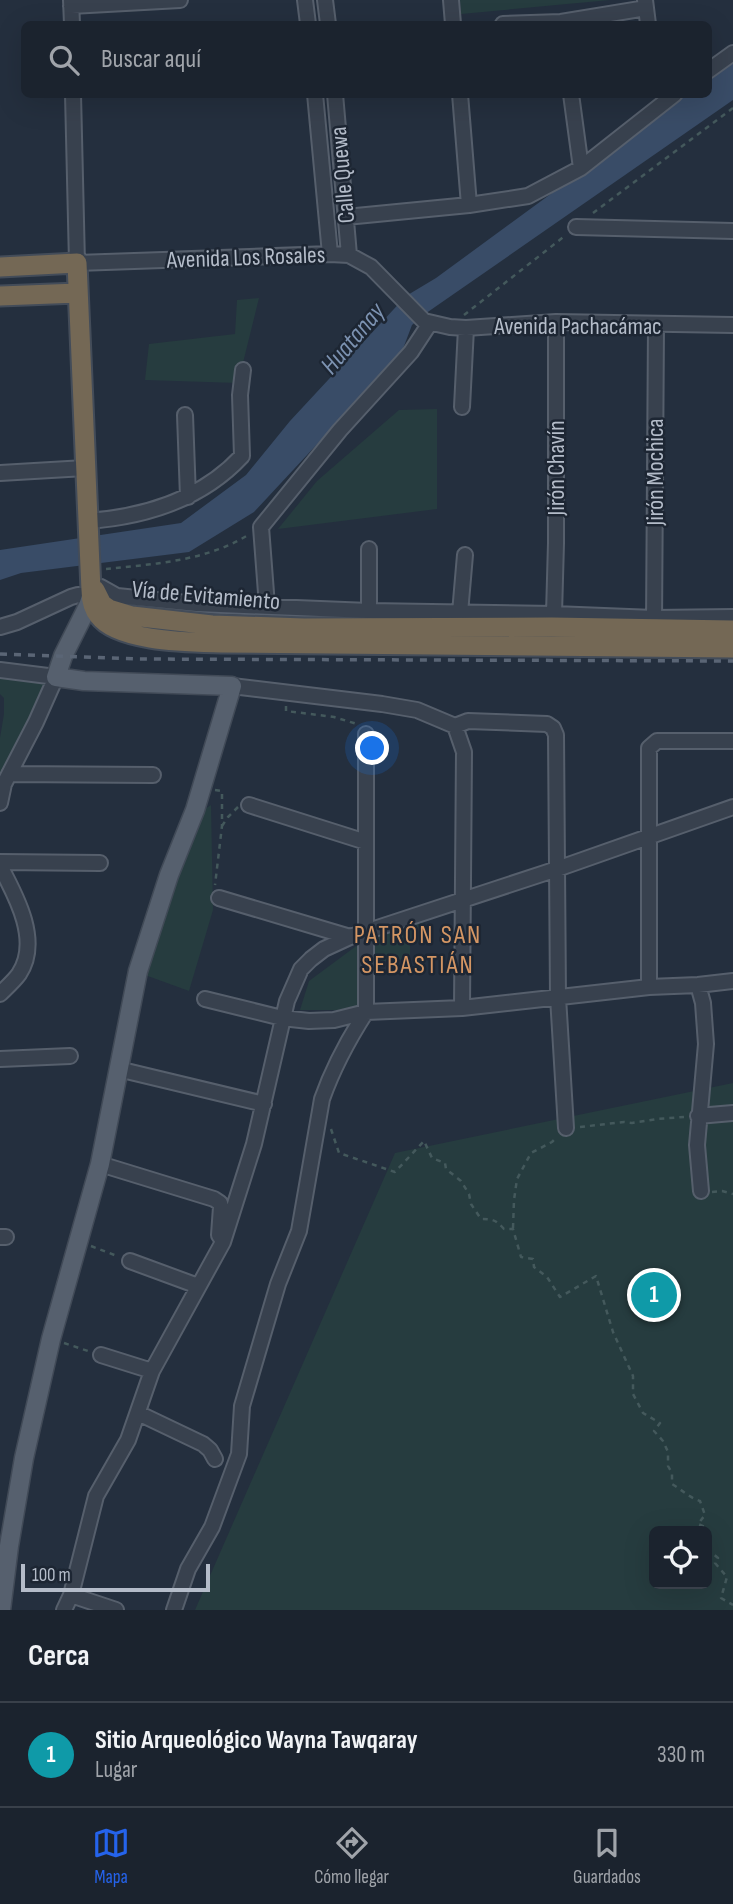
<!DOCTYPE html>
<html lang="es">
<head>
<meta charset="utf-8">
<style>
	:root { --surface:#1b232e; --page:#282f3a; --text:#f1f3f6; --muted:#a0a4aa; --line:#39404a; --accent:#2563eb }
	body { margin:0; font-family:"Sofia Sans Condensed",sans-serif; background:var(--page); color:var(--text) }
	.controls { position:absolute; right:21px; bottom:21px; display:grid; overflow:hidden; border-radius:10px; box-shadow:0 7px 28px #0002 }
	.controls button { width:63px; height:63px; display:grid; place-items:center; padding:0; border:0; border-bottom:2px solid var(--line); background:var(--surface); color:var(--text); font:35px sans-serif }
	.scale { position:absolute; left:21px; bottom:18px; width:189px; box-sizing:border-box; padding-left:7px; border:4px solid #b4bcc9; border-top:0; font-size:19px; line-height:24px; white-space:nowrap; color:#b4bcc9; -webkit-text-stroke:5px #1d2633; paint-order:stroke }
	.you { position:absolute; left:373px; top:749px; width:24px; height:24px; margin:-18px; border:5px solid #fff; border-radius:50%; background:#1a73e8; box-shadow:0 0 0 10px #1a73e833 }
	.badge { display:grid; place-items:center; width:46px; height:46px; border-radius:50%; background:var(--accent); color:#fff; font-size:23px; font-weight:700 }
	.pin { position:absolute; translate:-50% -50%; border:4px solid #fff; box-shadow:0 2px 7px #0006 }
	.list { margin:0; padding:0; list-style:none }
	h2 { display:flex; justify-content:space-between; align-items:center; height:91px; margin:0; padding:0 28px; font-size:30px }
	h2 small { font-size:23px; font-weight:400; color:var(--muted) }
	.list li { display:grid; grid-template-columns:46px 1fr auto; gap:21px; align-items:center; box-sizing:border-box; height:105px; padding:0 28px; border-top:2px solid var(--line) }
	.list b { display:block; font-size:26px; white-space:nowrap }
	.list p { margin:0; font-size:23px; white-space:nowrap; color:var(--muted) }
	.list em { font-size:23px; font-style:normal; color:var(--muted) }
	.icon { flex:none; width:38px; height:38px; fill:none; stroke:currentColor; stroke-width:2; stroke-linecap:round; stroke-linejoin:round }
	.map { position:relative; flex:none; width:733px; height:1610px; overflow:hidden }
	.search { position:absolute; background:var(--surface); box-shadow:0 7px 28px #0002; left:21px; right:21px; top:21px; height:77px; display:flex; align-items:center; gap:18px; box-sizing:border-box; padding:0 24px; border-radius:10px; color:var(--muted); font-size:26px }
	.sheet { height:196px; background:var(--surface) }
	nav { display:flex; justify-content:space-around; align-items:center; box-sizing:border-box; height:98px; border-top:2px solid var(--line); background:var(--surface); font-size:19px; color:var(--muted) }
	nav a { display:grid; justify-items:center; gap:4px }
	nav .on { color:var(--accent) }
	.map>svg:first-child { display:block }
</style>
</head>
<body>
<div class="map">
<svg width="733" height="1610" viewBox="0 0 733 1610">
	<rect width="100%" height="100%" fill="#242f3e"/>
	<path fill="#263c3f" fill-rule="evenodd" d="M460 0H610L461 14Z
		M259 298 238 383 145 380 149 344 235 334 237 300Z
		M437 409V509L278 529 317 481 399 410Z
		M0 676 36 679 45 683 41 699 0 790V738L4 714V698L0 694Z
		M211 805 213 910 189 991 145 975 196 815Z
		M422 917 425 941 410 942V959L372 962V936Z
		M363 941 362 1010H300L309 981Z
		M733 1083V1610H195L395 1153ZM654 1531H707V1584H654Z"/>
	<path fill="#394c67" d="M733 60V100L422 316 412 325 401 354 254 512 189 552 21 573 0 580V550L181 523 246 475 290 421 406 296 436 278 686 95 708 94 709 78Z"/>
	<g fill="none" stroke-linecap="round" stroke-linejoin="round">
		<g stroke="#565f6c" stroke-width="18">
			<path id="minor" d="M71 0 72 24
				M305 0 308 24
				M325 0 328 24
				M451 0 453 24
				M645 0 648 24
				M71 6 180 0
				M503 24 561 22 646 8
				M708 71 733 53
				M73 94 77 263 330 254 349 255 371 267 424 321 450 327 466 328 556 322 733 325
				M315 94 330 254
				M335 94 349 255
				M460 94 469 205
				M571 94 581 168
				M346 217 469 205 528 196 581 168 675 94
				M576 227 733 231
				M462 407 466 328
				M185 415 188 497
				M0 473 85 468
				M87 521C145 517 202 499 242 456L240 395 243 370
				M95 588 101 587 117 596 197 604 369 611 554 614 654 618 733 617
				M267 606 261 527 340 430 411 352 430 323
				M369 611V549
				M460 613 465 555
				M554 614 556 543V322
				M654 625 656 325
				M0 627 17 622 71 597 78 595H91
				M0 670 56 677 36 722 4 784 0 803
				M232 686 382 704 417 710 455 726 468 721 547 724 553 728 556 735 558 997 566 1128
				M455 726 464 752 462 1008
				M9 774 153 775
				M249 805 366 842
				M0 862 100 863
				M0 866C16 896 41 941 19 974 14 981 6 988 0 994
				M219 898 350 937
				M698 985 703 1003 706 1044 697 1145 701 1191
				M649 987V748L657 741H733
				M205 999 282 1018 309 1021 334 1020 366 1012 462 1008 649 987 698 985 733 981
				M0 1059 70 1056
				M118 1069 264 1104
				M698 1116 733 1113
				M100 1164 214 1199 220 1203 221 1207 219 1235 221 1238
				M0 1237H6
				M130 1261 198 1286
				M101 1355 152 1371
				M138 1413 203 1444 210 1450 215 1459
				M71 1595 116 1610
				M64 1610 71 1595 96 1496 128 1440 152 1371 223 1242 254 1144 287 1001 301 969 311 959 324 949 350 937 557 869 733 807
				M174 1610 188 1569 212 1527 239 1454 242 1406 278 1284 299 1231 322 1099C333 1068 348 1040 366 1012V734"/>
		</g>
		<g stroke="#414a57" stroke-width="21">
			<path id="major" d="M1 1610 9 1546 24 1458 51 1339 100 1164 138 971 169 875 195 810 232 686 84 681 56 677 63 656 88 606 93 591"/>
		</g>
		<g stroke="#434c59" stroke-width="23">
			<path id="highway" d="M0 267 77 263 91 590C91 599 93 609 99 616 118 642 191 642 221 643L733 648
				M0 296 78 293
				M95 590 102 604 109 609 132 616 212 625 304 628 552 627 733 630"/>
		</g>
		<path stroke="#44595c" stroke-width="2.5" stroke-dasharray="5 5" stroke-linecap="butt" d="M593 213 733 108
			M464 315 566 235
			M106 569C154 564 206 561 248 535
			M286 706V711L334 717 357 724
			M215 790 222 791V826L215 885
			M222 826 228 817 238 807
			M580 1127 624 1122 632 1123 657 1119 684 1117
			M331 1129 339 1153 395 1172 424 1141 432 1158 445 1163 446 1169 461 1181 469 1194 471 1204 481 1219C493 1219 496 1220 504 1229H513L521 1257 533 1259 534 1267 547 1277 560 1297 596 1276 613 1332 633 1376V1394L643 1413 660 1423 654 1431 663 1441 668 1452V1466L672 1473V1484C682 1490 690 1498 700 1501L705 1515 698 1524 705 1527 704 1531
			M712 1192 722 1191 733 1194
			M513 1228 514 1200 517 1179 531 1153 552 1142 556 1138
			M91 1246 117 1256
			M64 1343 91 1352
			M707 1549 718 1558 715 1563 727 1577 721 1598 733 1605"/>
		<use href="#minor" stroke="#38414e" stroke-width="14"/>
		<use href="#major" stroke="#56606e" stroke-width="18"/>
		<use href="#highway" stroke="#746855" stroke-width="19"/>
		<path stroke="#5a6575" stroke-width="3.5" stroke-dasharray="7 7" stroke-linecap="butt" d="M0 654 137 659 733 661"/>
	</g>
	<g text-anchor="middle" stroke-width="5" stroke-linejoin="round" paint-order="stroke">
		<g font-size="24" fill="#b4bcc9" stroke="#1d2633">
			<text transform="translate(342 175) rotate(-95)" y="8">Calle Quewa</text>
			<text transform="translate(246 257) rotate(-2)" y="8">Avenida Los Rosales</text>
			<text x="578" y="334">Avenida Pachacámac</text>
			<text transform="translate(556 468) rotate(-90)" y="8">Jirón Chavín</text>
			<text transform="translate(655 472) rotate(-90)" y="8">Jirón Mochica</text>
			<text transform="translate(206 595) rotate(5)" y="8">Vía de Evitamiento</text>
		</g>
		<g font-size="26" font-style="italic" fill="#7c92b1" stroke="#1d2633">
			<text transform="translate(352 338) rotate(-50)" y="9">Huatanay</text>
		</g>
		<g font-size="26" letter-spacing="2" fill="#d49664" stroke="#1d2633">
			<text x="418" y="943">PATRÓN SAN<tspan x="418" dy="30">SEBASTIÁN</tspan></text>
		</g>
	</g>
</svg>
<div class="controls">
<button><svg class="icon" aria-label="locate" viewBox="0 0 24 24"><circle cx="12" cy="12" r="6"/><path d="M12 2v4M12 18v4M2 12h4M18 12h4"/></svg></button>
</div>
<div class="scale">100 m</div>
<div class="you"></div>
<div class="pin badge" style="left:654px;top:1295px;background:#0f9aa8">1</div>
<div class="search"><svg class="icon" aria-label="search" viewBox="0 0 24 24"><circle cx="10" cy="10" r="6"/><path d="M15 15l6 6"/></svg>Buscar aquí</div>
</div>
<section class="sheet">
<h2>Cerca<small></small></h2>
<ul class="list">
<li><span class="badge" style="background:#0f9aa8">1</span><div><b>Sitio Arqueológico Wayna Tawqaray</b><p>Lugar</p></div><em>330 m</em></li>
</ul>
</section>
<nav>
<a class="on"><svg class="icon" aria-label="map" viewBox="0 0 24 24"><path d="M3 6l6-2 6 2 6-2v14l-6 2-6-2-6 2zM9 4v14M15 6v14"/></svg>Mapa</a>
<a><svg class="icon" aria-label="directions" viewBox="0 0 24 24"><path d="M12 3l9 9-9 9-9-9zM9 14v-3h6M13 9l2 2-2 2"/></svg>Cómo llegar</a>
<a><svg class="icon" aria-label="saved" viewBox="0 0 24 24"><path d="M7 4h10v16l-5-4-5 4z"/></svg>Guardados</a>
</nav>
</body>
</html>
